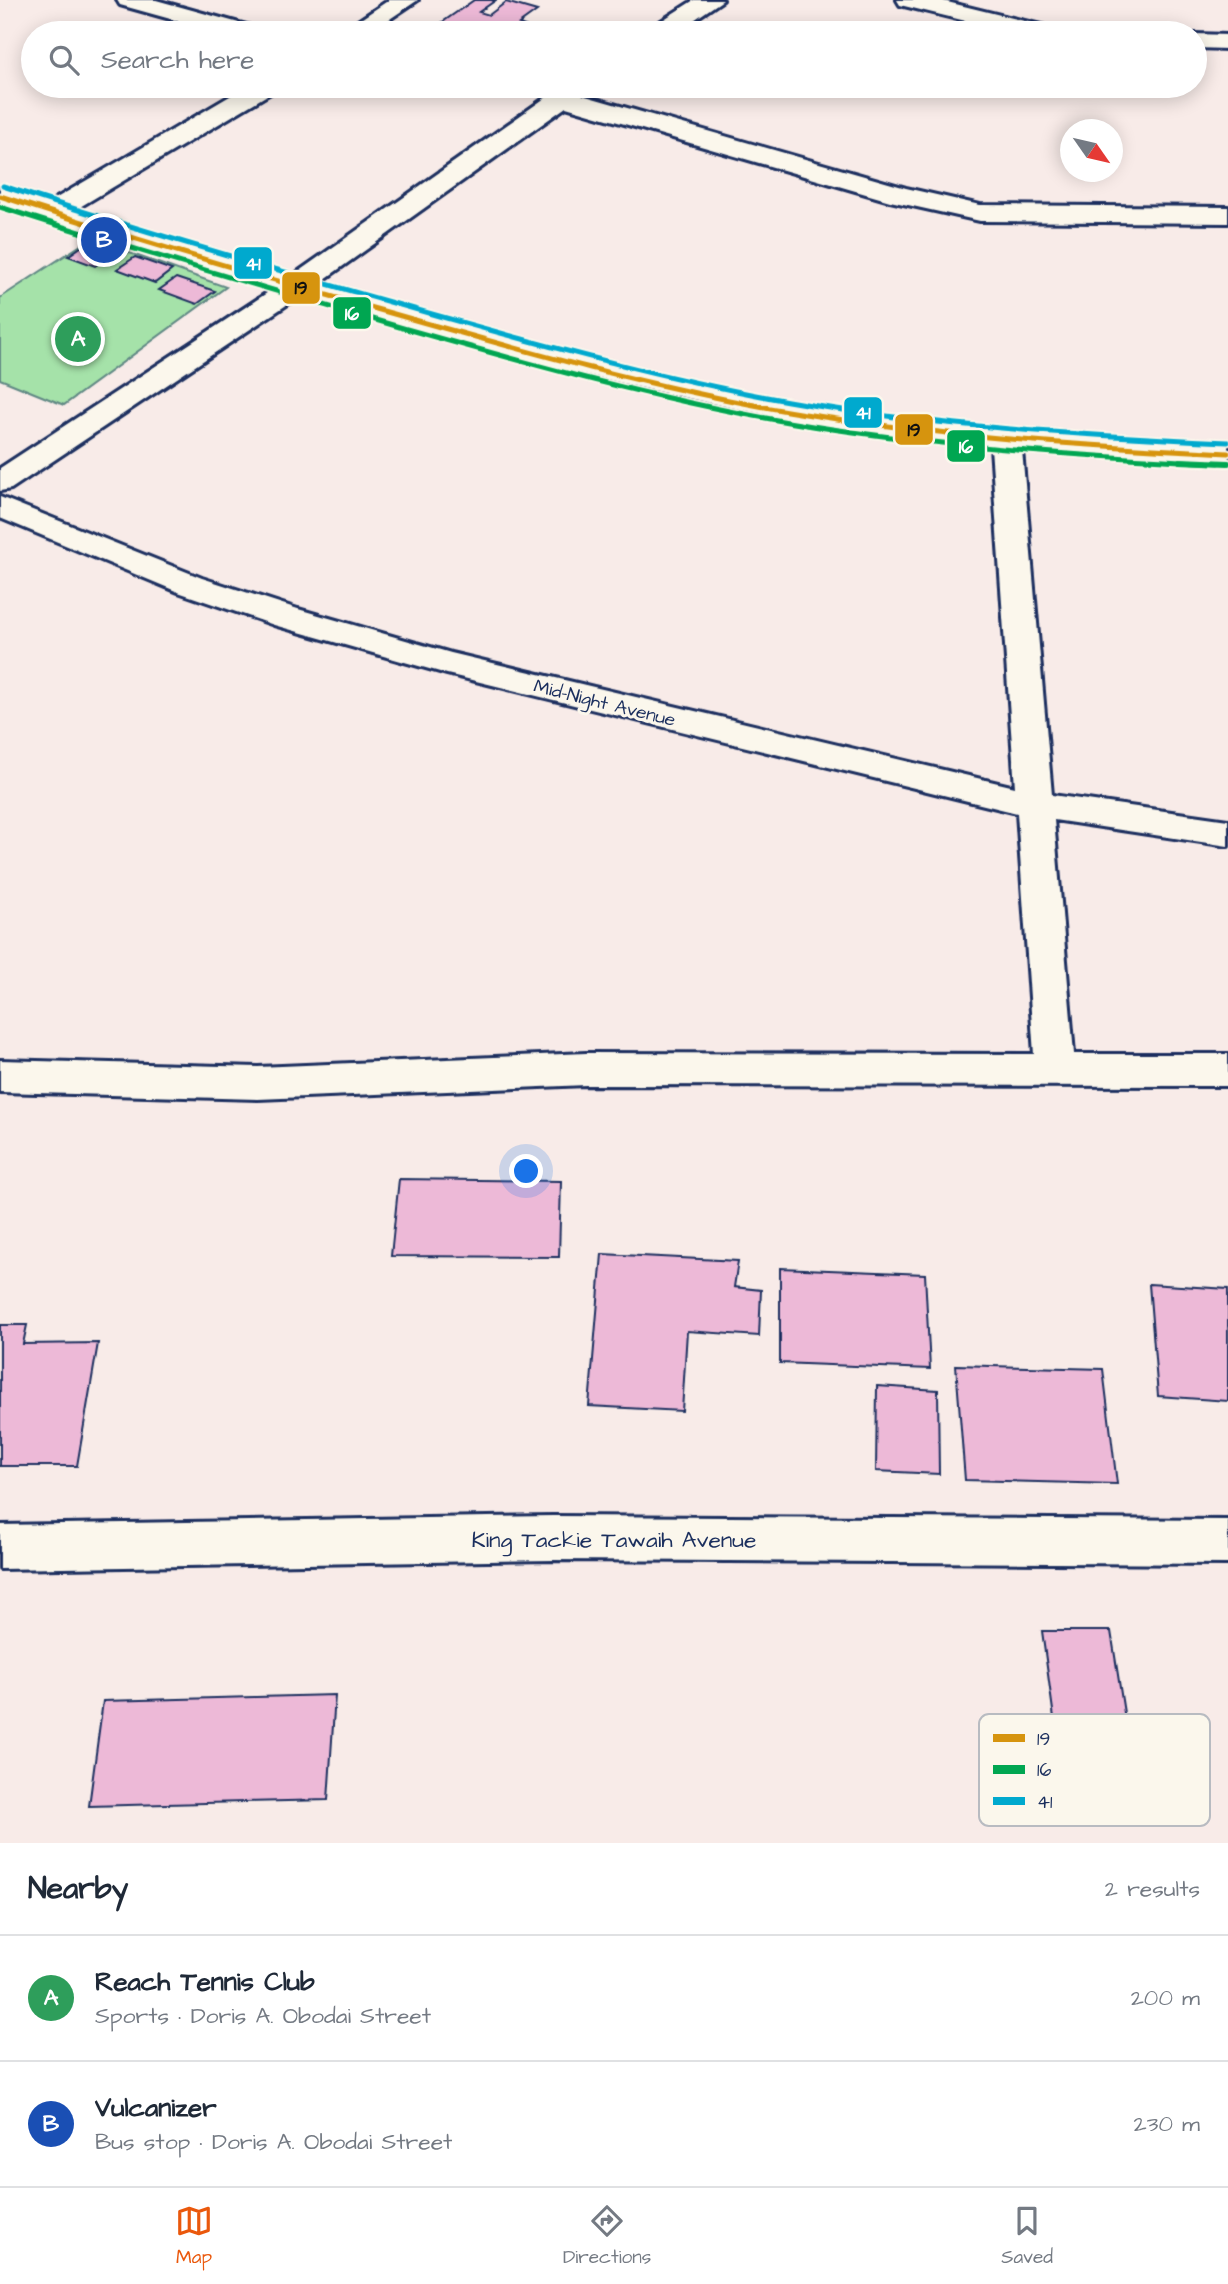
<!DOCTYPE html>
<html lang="en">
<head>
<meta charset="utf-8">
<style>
	:root { --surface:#fff; --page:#f2f2f3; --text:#1f2937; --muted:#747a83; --line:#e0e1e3; --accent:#ea580c }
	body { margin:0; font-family:"Architects Daughter",sans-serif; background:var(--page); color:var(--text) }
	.compass { position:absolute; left:1060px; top:119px; width:63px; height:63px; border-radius:50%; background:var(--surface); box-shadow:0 4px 18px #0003; rotate:124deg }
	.you { position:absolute; left:527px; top:1172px; width:24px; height:24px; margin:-18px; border:5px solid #fff; border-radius:50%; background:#1a73e8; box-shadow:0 0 0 10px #1a73e833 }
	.badge { display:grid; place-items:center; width:46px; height:46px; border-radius:50%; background:var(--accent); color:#fff; font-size:23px; font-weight:700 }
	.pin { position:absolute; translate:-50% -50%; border:4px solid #fff; box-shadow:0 2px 7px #0006 }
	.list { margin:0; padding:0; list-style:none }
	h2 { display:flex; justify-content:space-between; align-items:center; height:91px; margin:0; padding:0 28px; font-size:30px }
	h2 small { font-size:23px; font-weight:400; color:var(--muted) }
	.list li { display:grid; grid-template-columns:46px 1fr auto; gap:21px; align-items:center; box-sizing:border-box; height:126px; padding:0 28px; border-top:2px solid var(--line) }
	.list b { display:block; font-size:26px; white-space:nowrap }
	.list p { margin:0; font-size:23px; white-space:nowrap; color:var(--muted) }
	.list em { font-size:23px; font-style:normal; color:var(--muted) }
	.icon { flex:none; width:38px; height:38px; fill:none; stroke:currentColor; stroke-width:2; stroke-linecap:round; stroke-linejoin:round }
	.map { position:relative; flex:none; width:1228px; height:1843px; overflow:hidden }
	.search { position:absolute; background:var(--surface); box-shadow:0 4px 18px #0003; left:21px; right:21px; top:21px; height:77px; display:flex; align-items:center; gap:18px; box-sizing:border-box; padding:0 24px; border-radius:38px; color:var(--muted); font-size:26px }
	.sheet { height:343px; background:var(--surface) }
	nav { display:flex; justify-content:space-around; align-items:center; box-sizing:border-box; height:98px; border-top:2px solid var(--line); background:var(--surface); font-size:19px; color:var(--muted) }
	nav a { display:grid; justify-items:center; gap:4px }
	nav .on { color:var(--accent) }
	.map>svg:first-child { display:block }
</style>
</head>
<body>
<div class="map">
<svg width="1228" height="1843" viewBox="0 0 1228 1843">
	<rect width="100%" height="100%" fill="#f8ebe8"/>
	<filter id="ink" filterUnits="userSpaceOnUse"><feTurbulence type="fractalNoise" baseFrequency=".0143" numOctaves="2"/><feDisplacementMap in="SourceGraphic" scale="14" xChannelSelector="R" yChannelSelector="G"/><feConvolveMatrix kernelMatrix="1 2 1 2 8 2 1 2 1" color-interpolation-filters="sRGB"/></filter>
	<g filter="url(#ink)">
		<path fill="#a5e2a9" stroke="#608884" stroke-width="2" d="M90 239 226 287 64 405 0 379V298Z"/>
		<path fill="#edb9d7" stroke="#1b2f5e" stroke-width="2" d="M474 0H496L479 12 489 15 506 2 537 11 519 24 525 26 515 33H427Z
			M85 244 113 254 95 266 68 256Z
			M135 257 172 270 155 283 117 269Z
			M176 278 215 291 197 304 159 290Z
			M399 1179 561 1181 559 1257 391 1256Z
			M602 1254 738 1261 734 1287 761 1290 759 1336 687 1331 682 1411 589 1406Z
			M780 1268 925 1274 930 1369 780 1363Z
			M1149 1284 1228 1289V1401L1158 1396Z
			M0 1325H27L23 1344 98 1343 77 1466H0Z
			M956 1365 1103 1369 1117 1484 965 1480Z
			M877 1386 938 1390 939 1474 876 1471Z
			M1042 1631H1111L1134 1776H1062Z
			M335 1695 328 1800 89 1806 103 1701Z"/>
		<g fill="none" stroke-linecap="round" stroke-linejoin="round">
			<g stroke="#1b2f5e" stroke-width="6">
				<path id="minor" d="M117 0H156L257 28 260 33H221L120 5Z
					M389 0H418L369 33H340Z
					M694 0H723L675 33H647L650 28Z
					M897 0H939L1053 28 1056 33H1015L900 5Z
					M1195 34 1228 35V49L1195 48Z
					M247 86H278L274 91 73 211 292 276 562 86H591L582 95 906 188 980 205 1228 207V223L980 221 890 201 566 107 318 284C457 323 596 365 739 393 900 424 1064 436 1228 444V462L1022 450 1052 795 1228 820V846L1054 820 1074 1054H1228V1086L586 1085 258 1099 0 1092V1060L258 1067 586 1053 1034 1054 1017 813 447 674 274 625 178 592 0 518V497L202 578 298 609 451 653 1015 787 991 447C751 424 531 362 300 296L11 489 0 491V468L273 289 0 205V188L48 203Z
					M553 1516 1228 1520V1564L553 1560 0 1569V1525Z"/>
			</g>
			<use href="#minor" fill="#fbf7ec" fill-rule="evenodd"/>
			<g stroke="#fbf7ec" stroke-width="9">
				<path id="bus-1" d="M0 196C130 238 262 277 394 314 524 351 654 388 787 411 933 436 1080 446 1228 453"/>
			</g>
			<g stroke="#fbf7ec" stroke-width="9">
				<path id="bus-2-far1" d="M0 207C134 250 268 289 403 328 530 364 658 400 788 422 930 446 1075 456 1219 463"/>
			</g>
			<g stroke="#fbf7ec" stroke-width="11">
				<path id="bus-2" d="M1180 461 1228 463"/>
			</g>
			<g stroke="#fbf7ec" stroke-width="9">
				<path id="bus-3" d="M3 186C147 233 293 275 439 316 554 348 670 380 788 401 933 427 1081 435 1228 442"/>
			</g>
			<use href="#bus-1" stroke="#d6940e" stroke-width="5"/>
			<use href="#bus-2-far1" stroke="#00a651" stroke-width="5"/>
			<use href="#bus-2" stroke="#00a651" stroke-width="6"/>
			<use href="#bus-3" stroke="#00a9ce" stroke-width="5"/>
		</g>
	</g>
	<g text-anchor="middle" stroke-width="6" stroke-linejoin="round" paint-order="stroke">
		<g font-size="19" fill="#1b2f5e" stroke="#fbf7ec">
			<text transform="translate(605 702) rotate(14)" y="7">Mid-Night Avenue</text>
		</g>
		<g font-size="23" fill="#1b2f5e" stroke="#fbf7ec">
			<text x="614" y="1547">King Tackie Tawaih Avenue</text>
		</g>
	</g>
	<rect x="979" y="1714" width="231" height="112" rx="10" fill="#fbf7ec" stroke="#b8bbc1" stroke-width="2"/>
	<rect x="993" y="1734" width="32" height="8" fill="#d6940e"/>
	<rect x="993" y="1765" width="32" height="9" fill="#00a651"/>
	<rect x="993" y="1797" width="32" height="8" fill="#00a9ce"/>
	<g font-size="19" fill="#1b2f5e">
		<text x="1037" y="1745">19</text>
		<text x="1037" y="1776">16</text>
		<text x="1037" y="1808">41</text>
	</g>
	<g stroke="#fbf7ec" stroke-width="2.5">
		<rect x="233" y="246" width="40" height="34" rx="7" fill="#00a9ce"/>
		<rect x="281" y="271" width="40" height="34" rx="7" fill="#d6940e"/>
		<rect x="332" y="296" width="40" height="34" rx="7" fill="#00a651"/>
		<rect x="843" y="396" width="40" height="33" rx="7" fill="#00a9ce"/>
		<rect x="894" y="413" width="40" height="33" rx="7" fill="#d6940e"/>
		<rect x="946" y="429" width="40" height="34" rx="7" fill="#00a651"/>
	</g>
	<g font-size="19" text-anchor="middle" font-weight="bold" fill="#fff">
		<text x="253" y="270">41</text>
		<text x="352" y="320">16</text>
		<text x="863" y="419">41</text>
		<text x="966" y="453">16</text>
	</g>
	<g font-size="19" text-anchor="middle" font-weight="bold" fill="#111">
		<text x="301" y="294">19</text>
		<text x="914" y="436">19</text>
	</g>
</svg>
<svg class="compass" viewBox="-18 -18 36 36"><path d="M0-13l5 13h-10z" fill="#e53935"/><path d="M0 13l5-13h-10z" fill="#747a83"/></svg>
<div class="you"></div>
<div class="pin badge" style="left:78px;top:339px;background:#2e9e5b">A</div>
<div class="pin badge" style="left:104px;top:240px;background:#1a4fb4">B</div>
<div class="search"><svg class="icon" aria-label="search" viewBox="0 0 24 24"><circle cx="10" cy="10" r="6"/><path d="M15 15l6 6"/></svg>Search here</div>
</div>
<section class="sheet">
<h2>Nearby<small>2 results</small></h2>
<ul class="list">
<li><span class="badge" style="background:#2e9e5b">A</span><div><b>Reach Tennis Club</b><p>Sports · Doris A. Obodai Street</p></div><em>200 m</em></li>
<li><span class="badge" style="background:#1a4fb4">B</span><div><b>Vulcanizer</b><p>Bus stop · Doris A. Obodai Street</p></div><em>230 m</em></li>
</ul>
</section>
<nav>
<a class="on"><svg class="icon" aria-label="map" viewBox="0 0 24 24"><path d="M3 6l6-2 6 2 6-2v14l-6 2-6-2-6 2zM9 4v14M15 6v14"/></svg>Map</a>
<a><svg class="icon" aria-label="directions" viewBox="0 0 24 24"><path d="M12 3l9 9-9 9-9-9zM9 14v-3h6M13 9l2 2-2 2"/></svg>Directions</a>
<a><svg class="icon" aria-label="saved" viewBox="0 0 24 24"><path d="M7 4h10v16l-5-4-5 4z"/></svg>Saved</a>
</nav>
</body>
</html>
